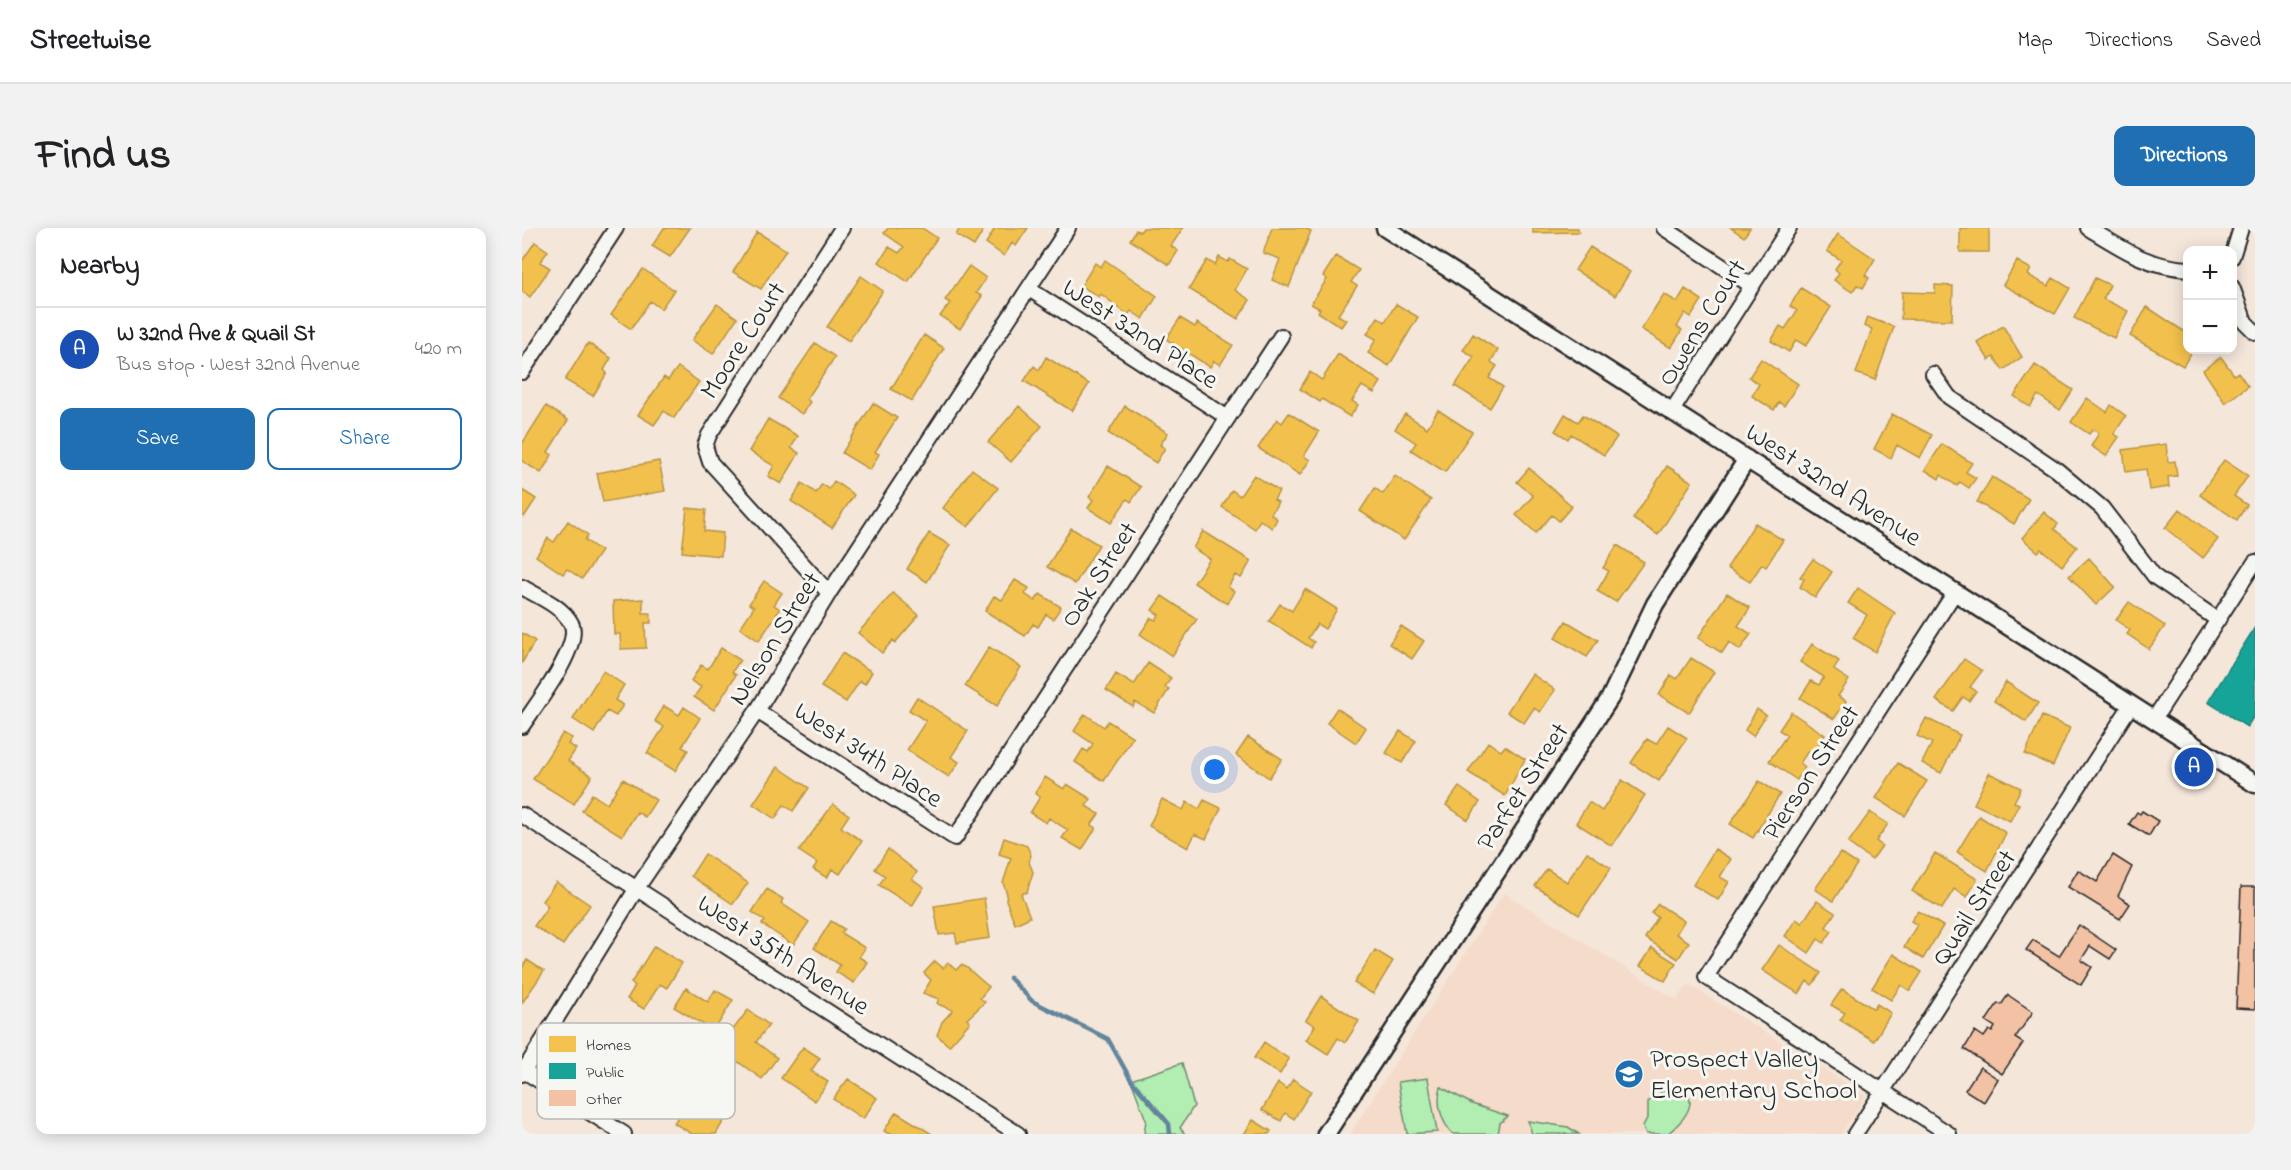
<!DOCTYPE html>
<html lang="en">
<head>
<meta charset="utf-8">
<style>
	:root { --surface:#fff; --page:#f2f2f2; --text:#202124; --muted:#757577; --line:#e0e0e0; --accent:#1f6fb2 }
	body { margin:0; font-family:"Indie Flower",sans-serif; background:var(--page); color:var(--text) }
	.controls { position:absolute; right:18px; top:18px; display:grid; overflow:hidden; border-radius:12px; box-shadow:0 3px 15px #0003 }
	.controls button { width:54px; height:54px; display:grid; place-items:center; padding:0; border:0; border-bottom:2px solid var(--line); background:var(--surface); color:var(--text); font:30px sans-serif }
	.you { position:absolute; left:693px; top:542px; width:21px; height:21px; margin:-15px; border:4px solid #fff; border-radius:50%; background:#1a73e8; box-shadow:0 0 0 9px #1a73e833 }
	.badge { display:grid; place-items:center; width:39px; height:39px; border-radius:50%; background:var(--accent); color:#fff; font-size:20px; font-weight:700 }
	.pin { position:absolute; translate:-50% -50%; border:3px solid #fff; box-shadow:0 2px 6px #0006 }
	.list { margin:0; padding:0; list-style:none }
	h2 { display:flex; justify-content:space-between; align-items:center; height:78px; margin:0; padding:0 24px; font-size:26px }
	h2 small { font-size:20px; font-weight:400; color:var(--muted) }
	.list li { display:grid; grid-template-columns:39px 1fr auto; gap:18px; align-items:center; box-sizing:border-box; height:84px; padding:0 24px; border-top:2px solid var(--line) }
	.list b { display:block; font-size:22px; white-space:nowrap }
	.list p { margin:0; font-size:20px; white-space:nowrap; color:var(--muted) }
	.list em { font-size:20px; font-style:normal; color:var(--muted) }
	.actions { display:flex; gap:12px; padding:18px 24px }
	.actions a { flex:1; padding:14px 0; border:2px solid var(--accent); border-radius:12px; text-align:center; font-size:21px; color:var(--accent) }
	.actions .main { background:var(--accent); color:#fff }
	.map { position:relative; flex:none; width:1733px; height:906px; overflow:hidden; border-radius:12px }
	header { display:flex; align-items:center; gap:36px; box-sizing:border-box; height:84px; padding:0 30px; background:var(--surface); border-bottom:2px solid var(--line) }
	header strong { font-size:28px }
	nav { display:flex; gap:33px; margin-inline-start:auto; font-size:21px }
	.intro { display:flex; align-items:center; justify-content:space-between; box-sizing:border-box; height:144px; padding:0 36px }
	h1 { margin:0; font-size:42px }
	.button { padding:15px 27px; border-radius:12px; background:var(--accent); color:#fff; font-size:21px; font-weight:700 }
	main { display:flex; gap:36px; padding:0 36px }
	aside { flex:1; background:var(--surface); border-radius:12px; box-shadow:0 3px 15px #0003 }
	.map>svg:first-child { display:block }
</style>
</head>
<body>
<header>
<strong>Streetwise</strong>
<nav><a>Map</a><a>Directions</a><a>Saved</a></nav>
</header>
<div class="intro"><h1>Find us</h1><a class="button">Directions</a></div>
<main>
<aside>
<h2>Nearby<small></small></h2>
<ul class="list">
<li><span class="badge" style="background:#1a4fb4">A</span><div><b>W 32nd Ave &amp; Quail St</b><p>Bus stop · West 32nd Avenue</p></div><em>420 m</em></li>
</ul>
<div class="actions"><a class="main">Save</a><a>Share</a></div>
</aside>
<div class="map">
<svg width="1733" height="906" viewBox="0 0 1733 906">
	<rect width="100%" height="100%" fill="#f5e6da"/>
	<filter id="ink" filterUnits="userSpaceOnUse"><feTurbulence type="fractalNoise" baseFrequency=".0167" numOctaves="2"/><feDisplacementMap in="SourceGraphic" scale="12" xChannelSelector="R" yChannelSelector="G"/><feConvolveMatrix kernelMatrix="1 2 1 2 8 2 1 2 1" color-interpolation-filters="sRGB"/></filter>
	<g filter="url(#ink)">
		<path fill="#f4dbca" d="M982 665 1155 772 1166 756 1344 868 1319 906H828Z"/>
		<path fill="#b2edb2" stroke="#6e8c6e" stroke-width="1.5" d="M660 835 672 878 658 900 663 906H622L624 892 609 852Z
			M906 850 915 904 885 906 876 854Z
			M1148 858C1185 864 1163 893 1145 906H1124L1121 898 1126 888V874Z
			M919 859 950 876 986 888 978 895 976 906H931C919 894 914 875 919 859Z
			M1006 893 1046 899 1057 906H1010Z"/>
		<path fill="#f2c14e" stroke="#b69444" stroke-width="1.5" d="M142 0H168L148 29 130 18Z
			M366 0H400L415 10 386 54 357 34 367 19 377 25 382 19 362 5Z
			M438 0H455L461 3 452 18 434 7Z
			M470 0H506L494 18 490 15 482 28 464 15 472 2Z
			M621 0H661L649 18 656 23 647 37 608 12 614 2 618 4Z
			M750 0H782L789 3 767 59 750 52 758 31 741 25Z
			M1011 0H1056L1057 4 1011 5Z
			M1209 0H1228L1222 9Z
			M1438 0H1467V24H1438Z
			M235 4 264 22 239 61 211 44Z
			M1316 6 1353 31 1343 47 1347 50 1341 60 1335 57 1330 64 1312 52 1317 45 1313 41 1319 32 1305 23Z
			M13 14 26 23 18 34 28 40 8 69 0 63V33Z
			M1068 19 1108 44 1093 68 1053 42Z
			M814 28 837 42 829 54 835 58 816 87 824 92 819 99 796 84 798 81 789 76 805 51 801 48Z
			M697 29 706 34 708 31 725 41 713 62 728 72 716 91 667 61 685 32 693 37Z
			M583 32 635 68 621 91 609 83 606 87 579 66 577 69 559 58 573 35 579 39Z
			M1495 33 1509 41 1506 47 1526 58 1531 50 1548 60 1533 86 1481 57Z
			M447 38 464 50 454 65 460 68 438 101 418 88 428 75 423 72Z
			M121 41 152 62 139 81 128 73 109 101 89 87Z
			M339 48 361 63 327 113 305 99Z
			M1573 50 1588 57 1581 71 1606 83 1592 110 1552 90Z
			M1413 57 1431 58 1430 92 1379 91 1380 64 1413 65Z
			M1279 60 1309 79 1284 118 1274 112 1267 124 1249 113 1258 98 1263 101 1275 83 1268 78Z
			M1163 61 1180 72 1169 89 1163 85 1155 99 1160 102 1149 120 1119 101 1142 66 1155 74Z
			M195 76 215 90 191 126 170 112Z
			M874 76 896 89 867 138 846 125 854 111 845 106 856 89 863 94Z
			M1625 79 1666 106V122H1671L1661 138 1608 108Z
			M1345 89 1372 99 1353 152 1334 145 1350 101 1342 98Z
			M658 90 673 99 675 95 711 117 698 137 692 133 688 139 644 111Z
			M1481 98 1500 129 1481 142 1472 129 1467 132 1455 114Z
			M951 106 976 122 969 134 975 138 967 150 981 159 968 180 933 158 952 129 941 122Z
			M402 107 422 120 390 173 369 161Z
			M66 115 89 130 82 142 85 145 71 168 43 152Z
			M293 115 313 129 285 171 288 174 280 186 256 170Z
			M816 126 859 154 852 165 840 158 830 173 836 177 828 189 800 171 798 174 778 161 788 144 800 152Z
			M524 129 567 156 550 183 502 153 512 138 517 142Z
			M1699 129 1712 147 1716 144 1726 158 1703 175 1681 142Z
			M1239 131 1276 156 1262 178 1257 174 1252 182 1230 168 1237 156 1227 149Z
			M1513 137 1551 162 1538 182 1516 167 1508 179 1492 168Z
			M156 139 177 154 152 190 142 183 132 197 116 187 142 149 146 152Z
			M1565 170 1585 184 1589 177 1604 188 1592 206 1597 209 1584 228 1569 218 1577 205 1571 201 1567 206 1549 194Z
			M351 175 375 190 353 224 357 226 348 242 320 225Z
			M24 178 46 192 26 224 30 227 19 245 0 233V216Z
			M497 178 520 198 489 234 466 214Z
			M603 178 646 205 638 217 643 220 634 235 586 205Z
			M916 182 950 204 923 244 889 222 894 215 873 201 883 186 905 200Z
			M767 185 797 204 782 228 788 232 778 247 736 220 755 191 760 195Z
			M1043 186 1056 194 1061 187 1095 209 1082 227 1049 206 1046 211 1033 203Z
			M1370 186 1410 207 1398 230 1375 217 1369 230 1352 221Z
			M246 191 276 208 269 220 277 225 259 256 246 248 252 238 227 223Z
			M1420 216 1450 235 1444 244 1454 250 1447 260 1438 254 1435 258 1419 247 1417 251 1403 242Z
			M1644 216 1646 234 1653 233 1655 248 1646 249 1647 259 1627 262 1624 241 1604 244 1601 222Z
			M1702 232 1726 248 1712 268 1725 277 1715 292 1678 267Z
			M137 233 143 263 81 274 75 245Z
			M586 238 619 259 609 274 605 271 589 295 566 280 571 272 567 269Z
			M1145 238 1170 254 1136 307 1111 291Z
			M1007 240 1050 278 1037 293 1030 287 1014 305 994 287 1011 268 995 254Z
			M450 241 476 260 446 299 421 280Z
			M732 247 757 263 752 272 756 274 749 286 755 291 750 300 738 292 733 301 700 279 710 262 718 268Z
			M873 248 909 272 882 312 838 283 853 260 861 266Z
			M1470 249 1507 271 1492 296 1455 274Z
			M312 253 332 267 310 300 269 273 280 255 294 265 300 256 307 261Z
			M0 262 14 271 2 289 0 287Z
			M165 280 184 282 182 303 201 305 199 328 160 324Z
			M1658 281 1696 311 1681 330 1643 300Z
			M1522 284 1536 296 1532 301 1555 319 1540 338 1519 321 1516 324 1500 310Z
			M46 293 66 307 63 312 79 323 60 351 45 341 41 346 14 328 26 310 32 314Z
			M1233 295 1261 312 1244 339 1240 336 1228 354 1205 340Z
			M549 300 577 317 553 356 525 339Z
			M681 303 729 333 719 350 713 347 706 359 712 363 705 376 672 355 688 331 671 320Z
			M407 305 428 317 405 354 385 341Z
			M1095 317 1122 334 1094 374 1075 363 1087 343 1081 340Z
			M1567 330 1593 359 1574 377 1547 348Z
			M1291 331 1310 344 1293 370 1278 359 1282 351 1278 349Z
			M493 352 507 360 503 366 513 373 518 366 539 379 531 391 524 386 516 399 511 396 503 408 463 383 472 368 480 372Z
			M242 353 260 365 252 377 258 381 237 413 218 400 232 379 227 376Z
			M1336 360 1373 385 1353 424 1331 410 1345 387 1326 375Z
			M783 361 815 381 803 401 795 396 786 410 792 414 789 420 747 393 758 376 770 383Z
			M371 365 397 387 373 415 371 412 360 425 336 405Z
			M1205 365 1228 380 1216 398 1229 406 1218 422 1207 414 1200 425 1176 410Z
			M640 368 675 391 650 428 618 406 629 390 634 392 637 387 630 382Z
			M121 371V385H128L129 395H123L124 420 99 421 98 406H92L91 373Z
			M1607 374 1643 398 1627 421 1605 406 1608 402 1594 392Z
			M1044 393 1076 412 1065 429 1033 410Z
			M879 398 902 413 890 431 867 416Z
			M0 405 13 413 0 435Z
			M1290 416 1317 433 1312 442 1327 452 1316 468 1324 473 1312 491 1278 470 1289 453 1297 457 1302 449 1278 434Z
			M467 419 499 439 475 478 443 458Z
			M199 420 218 432 210 444 214 447 192 482 172 469 179 459 169 453 179 437 186 441Z
			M320 425 350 444 343 456 338 453 324 474 299 459Z
			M1169 430 1192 444 1167 485 1137 467 1149 447 1155 451Z
			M1442 431 1460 443 1448 459 1454 463 1447 473 1441 469 1431 483 1414 472Z
			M626 435 649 450 643 459 647 461 632 485 613 474 611 479 584 462 594 446 612 457Z
			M81 443 102 457 93 472 101 477 94 488 85 483 72 505 51 491Z
			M1010 446 1033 462 1018 484 1012 480 1002 495 985 484Z
			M1484 454 1516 475 1504 494 1472 473Z
			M395 469 446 503 429 529 437 534 427 549 385 522 404 493 387 482Z
			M142 478 157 487 162 479 178 490 160 519 166 522 153 543 125 525 142 499 133 493Z
			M815 480 844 500 834 515 805 495Z
			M1235 481 1244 487 1231 508 1223 502Z
			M1269 484 1303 507 1291 526 1286 523 1278 535 1283 539 1275 552 1247 533 1265 507 1257 502Z
			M563 486 582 499 586 493 611 509 582 553 553 534 561 521 566 524 571 516 552 503Z
			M1520 488 1548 500 1531 538 1503 526Z
			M1404 490 1438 507 1419 545 1400 535 1410 515 1395 508Z
			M1146 498 1165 510 1137 553 1109 535 1125 511 1134 516Z
			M878 503 894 513 880 535 864 525Z
			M41 505 50 510 46 516 54 521 46 533 70 548 52 576 11 551Z
			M726 509 760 531 747 550 714 527Z
			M966 514 979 523 983 518 1003 531 983 568 946 544Z
			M1376 535 1405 553 1383 588 1354 570Z
			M256 539 287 560 271 583 262 577 253 591 231 576Z
			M1467 545 1499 560 1492 574 1497 576 1488 593 1452 576Z
			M523 549 542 561 545 556 569 571 564 578 577 586 569 597 574 600 560 622 540 610 546 602 527 590 524 595 508 585 518 569 513 565Z
			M101 551 134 572 123 589 115 584 100 608 60 583 70 566 85 576Z
			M1100 552 1123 567 1090 618 1054 595 1067 574 1080 583Z
			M1237 553 1258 566 1231 610 1208 596Z
			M937 559 958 574 946 592 924 577Z
			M640 571 661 582 665 574 677 581 682 572 699 580 684 611 673 606 666 620 627 598Z
			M311 576 327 587 319 599 340 613 318 646 310 641 305 650 291 641 295 635 277 623Z
			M1348 584 1366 596 1354 613 1360 618 1350 632 1326 615Z
			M1457 588 1484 605 1465 643 1435 624Z
			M482 610 505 618 509 627 507 634 511 644 505 664 499 666 508 689 493 696 484 672 485 666 481 655 489 630 477 626Z
			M366 621 395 644 390 651 402 659 390 678 357 657 363 648 353 641Z
			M1193 621 1209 631 1198 649 1207 654 1196 672 1171 657Z
			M1065 624 1089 640 1057 687 1013 658 1025 641 1045 654Z
			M1318 625 1335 636 1311 673 1293 661Z
			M1413 625 1455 651 1445 669 1432 661 1420 681 1390 663Z
			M183 626 226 655 211 676 169 648Z
			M34 654 68 677 41 717 12 698 26 678 20 673Z
			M245 661 261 671 259 675 287 694 271 717 240 696 243 693 230 684Z
			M462 670 468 710 435 715 433 705 417 707 412 678Z
			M1295 673 1313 685 1304 699 1310 703 1302 715 1296 711 1287 725 1263 708 1274 691 1280 695Z
			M1136 676 1162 693 1154 706 1167 714 1156 731 1123 710 1136 689 1129 685Z
			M1396 683 1421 698 1401 731 1382 719 1395 697 1389 693Z
			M309 693 322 701 319 705 343 720 337 729 345 734 332 755 314 744 318 737 292 720Z
			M1257 717 1299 745 1290 757 1285 753 1277 766 1240 742Z
			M132 718 160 735 145 760 138 756 122 781 105 771 113 758 109 755Z
			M1130 720 1154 735 1143 753 1118 738Z
			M853 722 871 733 851 766 832 755Z
			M1371 726 1400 744 1388 763 1379 757 1369 772 1350 760Z
			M5 732 22 743 0 775V740Z
			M413 733 421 740 426 735 434 742 439 737 444 739 467 759 458 770 463 774 445 791 448 794 427 818 415 807 420 794 431 782 418 777 415 775 417 771 401 765 409 752 402 745Z
			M164 760 186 774 193 762 211 772 187 811 177 805 182 797 152 779Z
			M1320 761 1352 781 1355 776 1369 785 1352 813 1318 792 1323 785 1309 777Z
			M799 768 837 793 823 815 816 810 806 826 784 812 793 798 784 792Z
			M226 782 247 797 234 814 255 830 240 851 201 823 207 815 203 812Z
			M742 814 767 831 758 846 732 830Z
			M281 819 298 830 289 843 306 854 293 873 259 850Z
			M326 851 355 870 341 891 311 871Z
			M771 851 789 863 772 891 763 885 759 893 740 882 756 855 765 861Z
			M169 868 204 889 194 906H170L152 895Z
			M374 884 410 906H367L362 903Z
			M731 892 749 903 747 906H722Z"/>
		<path fill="#17a398" stroke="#1d7f77" stroke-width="1.5" d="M1733 399V486L1725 499 1686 474Z"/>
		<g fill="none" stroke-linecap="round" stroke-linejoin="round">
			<path stroke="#62859b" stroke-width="4.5" d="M488 750 510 773 586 811 609 852 647 896 648 906"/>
		</g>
		<path fill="#f3c1a3" stroke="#2b2b2b" stroke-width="1.5" d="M1620 583 1636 593 1627 608 1607 596 1615 584 1618 586Z
			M1591 627 1610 639 1596 668 1608 676 1598 691 1546 659 1556 642 1575 654Z
			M1719 659H1733V781L1714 780Z
			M1557 697 1594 722 1588 731 1568 718 1559 732 1570 739 1559 757 1504 722 1511 712 1537 728Z
			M1486 767 1511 784 1493 810 1501 815 1480 846 1442 821 1453 803 1462 809 1467 802 1470 804 1473 799 1464 793 1476 775 1479 777Z
			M1458 839 1476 851 1462 874 1443 862Z"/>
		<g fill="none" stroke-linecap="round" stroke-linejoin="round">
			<g stroke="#2b2b2b" stroke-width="18">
				<path id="minor" d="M1142 0 1230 58
					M1566 0C1601 21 1624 38 1666 41
					M1710 29 1719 0
					M1710 59 1723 94 1733 104
					M507 61 706 190
					M0 144 94 0
					M1411 146 1427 169 1535 242 1580 280 1633 349 1696 392
					M1150 183 1267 0
					M0 359C15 368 40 378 49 395 61 417 13 478 0 498
					M307 365 188 234 183 218 187 207 320 0
					M235 483 433 610 759 108
					M1632 491 1733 334
					M0 587 496 906
					M2 843 102 906
					M0 846 115 660 235 483 307 365 546 0
					M1333 906 1609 477
					M1427 906 1184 749 1433 364"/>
			</g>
			<g stroke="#2b2b2b" stroke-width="21">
				<path id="tertiary" d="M863 0 1733 556
					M804 906 1088 470 1133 376 1225 231"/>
			</g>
			<use href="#minor" stroke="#f6f6f2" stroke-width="14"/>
			<use href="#tertiary" stroke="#f6f6f2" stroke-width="16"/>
		</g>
	</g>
	<defs>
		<g id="school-disc" transform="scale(1.5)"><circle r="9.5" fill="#1f6fb2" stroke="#f6f6f2"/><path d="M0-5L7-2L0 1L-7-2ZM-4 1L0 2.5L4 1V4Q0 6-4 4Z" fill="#fff"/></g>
	</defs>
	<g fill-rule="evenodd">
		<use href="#school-disc" x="1107" y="846"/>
	</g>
	<g text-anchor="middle" stroke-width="6" stroke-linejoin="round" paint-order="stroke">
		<g font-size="27" fill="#2b2b2b" stroke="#f6f6f2">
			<text transform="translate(1179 94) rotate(-58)" y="9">Owens Court</text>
			<text transform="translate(619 105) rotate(33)" y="9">West 32nd Place</text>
			<text transform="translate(220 112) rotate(-57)" y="9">Moore Court</text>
			<text transform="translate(1312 256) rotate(33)" y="9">West 32nd Avenue</text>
			<text transform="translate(576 346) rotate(-57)" y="9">Oak Street</text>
			<text transform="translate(252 410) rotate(-58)" y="9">Nelson Street</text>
			<text transform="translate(347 526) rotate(33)" y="9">West 34th Place</text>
			<text transform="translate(1288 544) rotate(-57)" y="9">Pierson Street</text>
			<text transform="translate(1000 558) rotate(-57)" y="9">Parfet Street</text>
			<text transform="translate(1451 679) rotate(-57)" y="9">Quail Street</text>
			<text transform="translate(262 726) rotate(33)" y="9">West 35th Avenue</text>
		</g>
		<g font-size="27" fill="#2b2b2b" stroke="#f6f6f2" text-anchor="start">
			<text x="1128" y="839">Prospect Valley<tspan x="1128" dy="31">Elementary School</tspan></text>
		</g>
	</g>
	<rect x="15" y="795" width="198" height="96" rx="9" fill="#f6f6f2" stroke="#b9b9b6" stroke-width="1.5"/>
	<rect x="27" y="808" width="27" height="16" fill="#f2c14e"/>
	<rect x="27" y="835" width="27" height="16" fill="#17a398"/>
	<rect x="27" y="862" width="27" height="16" fill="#f3c1a3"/>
	<g font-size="16" fill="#2b2b2b">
		<text x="64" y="822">Homes</text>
		<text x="64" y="849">Public</text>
		<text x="64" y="876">Other</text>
	</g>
</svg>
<div class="controls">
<button>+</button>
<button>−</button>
</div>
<div class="you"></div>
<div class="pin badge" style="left:1672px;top:539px;background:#1a4fb4">A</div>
</div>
</main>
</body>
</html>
